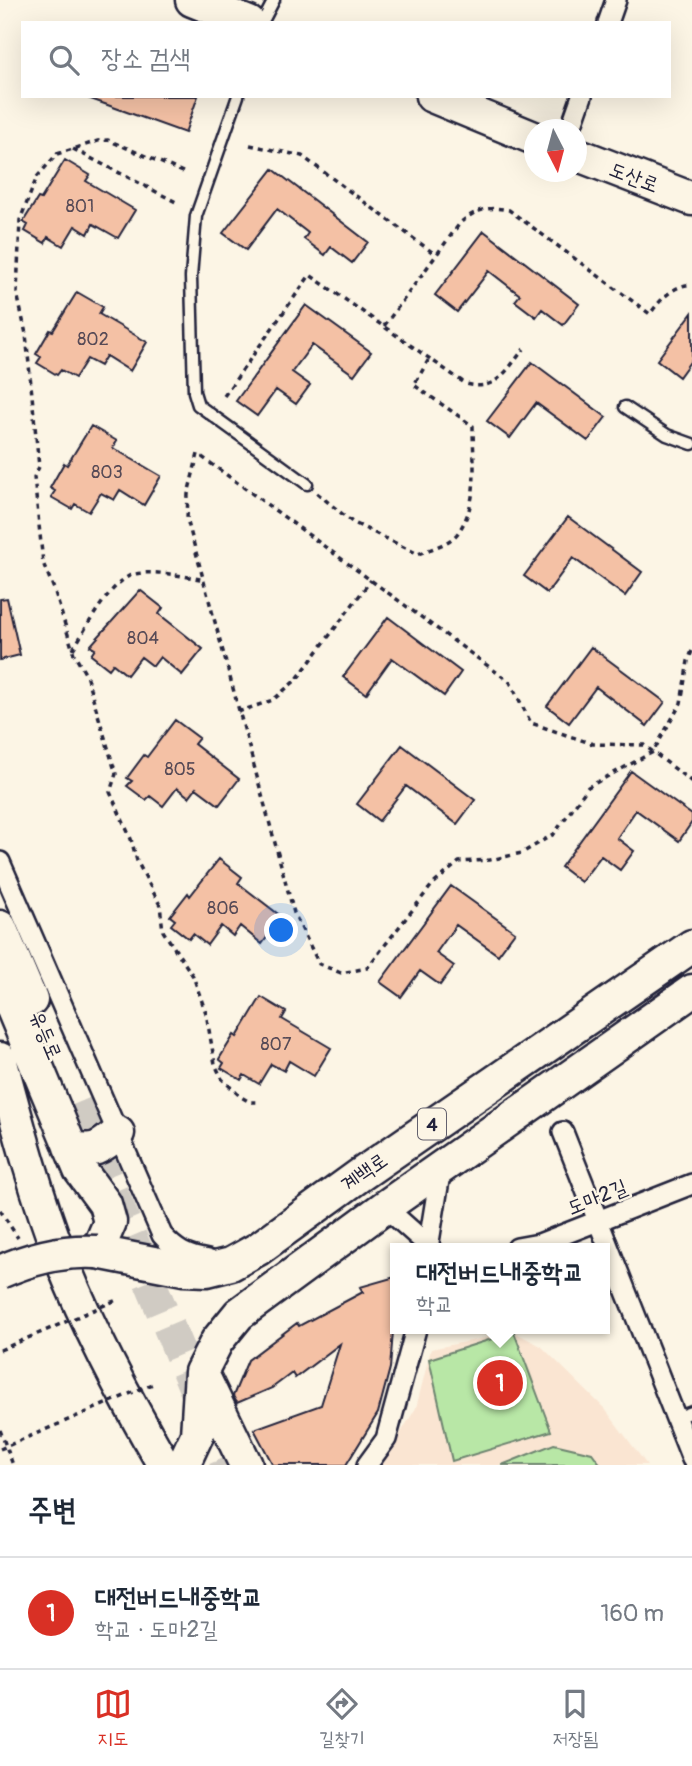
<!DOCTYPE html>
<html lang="ko">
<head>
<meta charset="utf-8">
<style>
	:root { --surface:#fff; --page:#f6f6f7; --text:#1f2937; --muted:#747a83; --line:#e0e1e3; --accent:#d93025 }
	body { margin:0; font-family:Pangolin,"Poor Story",sans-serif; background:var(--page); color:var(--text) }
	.compass { position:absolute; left:524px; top:119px; width:63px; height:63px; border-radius:50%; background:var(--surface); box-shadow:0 7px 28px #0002; rotate:174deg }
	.you { position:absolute; left:282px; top:931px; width:24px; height:24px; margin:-18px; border:5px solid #fff; border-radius:50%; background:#1a73e8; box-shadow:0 0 0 10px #1a73e833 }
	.badge { display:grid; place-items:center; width:46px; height:46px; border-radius:50%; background:var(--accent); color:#fff; font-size:23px; font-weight:700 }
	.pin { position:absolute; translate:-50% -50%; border:4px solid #fff; box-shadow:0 2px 7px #0006 }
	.popup { position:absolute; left:390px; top:1243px; width:220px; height:91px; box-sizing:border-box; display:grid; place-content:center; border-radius:0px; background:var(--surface); filter:drop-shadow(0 2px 5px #0005); font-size:23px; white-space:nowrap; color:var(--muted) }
	.popup b { font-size:26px; color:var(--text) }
	.popup::after { content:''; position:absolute; left:50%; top:100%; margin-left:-14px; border:14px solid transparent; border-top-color:var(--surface) }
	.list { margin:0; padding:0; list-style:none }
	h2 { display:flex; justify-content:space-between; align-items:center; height:91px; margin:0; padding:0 28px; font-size:30px }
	h2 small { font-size:23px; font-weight:400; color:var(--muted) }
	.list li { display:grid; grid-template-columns:46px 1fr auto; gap:21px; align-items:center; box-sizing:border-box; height:112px; padding:0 28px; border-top:2px solid var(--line) }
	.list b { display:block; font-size:26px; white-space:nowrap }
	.list p { margin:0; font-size:23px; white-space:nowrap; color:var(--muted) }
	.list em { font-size:23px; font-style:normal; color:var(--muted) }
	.icon { flex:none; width:38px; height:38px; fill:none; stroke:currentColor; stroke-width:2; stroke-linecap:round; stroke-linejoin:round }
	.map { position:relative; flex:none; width:692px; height:1465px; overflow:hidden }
	.search { position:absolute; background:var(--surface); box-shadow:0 7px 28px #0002; left:21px; right:21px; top:21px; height:77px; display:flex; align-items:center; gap:18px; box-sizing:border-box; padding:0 24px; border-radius:0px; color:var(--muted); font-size:26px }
	.sheet { height:203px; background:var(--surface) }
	nav { display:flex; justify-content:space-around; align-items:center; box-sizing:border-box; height:98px; border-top:2px solid var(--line); background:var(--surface); font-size:19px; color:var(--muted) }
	nav a { display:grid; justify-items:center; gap:4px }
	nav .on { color:var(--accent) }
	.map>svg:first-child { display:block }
</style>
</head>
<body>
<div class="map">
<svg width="692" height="1465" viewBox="0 0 692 1465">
	<rect width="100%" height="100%" fill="#fcf5e5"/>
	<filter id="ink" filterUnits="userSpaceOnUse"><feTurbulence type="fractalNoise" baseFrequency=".0143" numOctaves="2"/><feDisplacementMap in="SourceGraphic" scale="14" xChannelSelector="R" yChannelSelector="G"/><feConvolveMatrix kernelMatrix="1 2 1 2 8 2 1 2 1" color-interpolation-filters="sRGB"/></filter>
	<g filter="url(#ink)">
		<path fill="#fae5d2" d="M514 1332 541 1346 605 1409 647 1465H381L416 1408 431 1349Z"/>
		<path fill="#b8e7a6" stroke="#6d8470" stroke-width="2" d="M514 1332 551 1431 452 1461 429 1359Z
			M554 1444 592 1453 601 1465H502Z"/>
		<path fill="#f4c1a5" stroke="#22223b" stroke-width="2" d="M88 96H198L185 133 88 98Z
			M65 160 90 175 86 181 135 210 118 238 93 224 88 234 75 226 63 246 48 237 45 243 25 231 28 225 23 222 38 198 41 199Z
			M273 169 368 242 352 263 331 247 325 255 304 239 308 233 277 209 246 250 223 233Z
			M484 231 579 304 563 325 542 309 536 317 515 301 520 295 489 271 457 312 435 295Z
			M77 292 103 307 99 314 147 342 130 371 106 356 100 366 87 359 75 378 61 370 57 375 37 363 41 357 36 354 50 330 53 331Z
			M306 305 371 352 354 375 312 345 292 372 310 385 296 404 276 390 257 416 236 401Z
			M692 313V359L679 377 657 360Z
			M532 362 606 417 588 441 536 403 510 438 487 421Z
			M91 426 117 441 113 448 161 476 144 505 120 490 114 500 101 493 89 512 75 504 72 509 51 497 55 491 50 488 64 463 67 465Z
			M568 517 642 572 625 596 573 558 547 593 524 576Z
			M140 590 163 608 159 614 203 649 182 675 160 657 153 666 141 657 127 675 113 664 109 669 91 655 95 649 90 646Z
			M7 598 20 655 0 660V599Z
			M388 617 461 672 444 696 392 658 366 694 343 677Z
			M591 647 665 702 647 726 596 687 569 723 547 706Z
			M175 720 199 738 194 744 239 779 219 805 196 788 189 797 177 788 163 806 150 796 146 800 127 786 132 781 127 778 144 755 147 757Z
			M402 745 475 800 457 824 406 786 379 821 357 804Z
			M631 771 692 815V822L679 841 636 810 617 838 634 851 620 870 601 856 581 882 561 867Z
			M219 859 242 877 238 883 282 917 262 944 240 926 233 936 221 926 207 945 193 934 189 939 171 925 175 920 170 916 188 893 190 896Z
			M451 886 515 932 498 955 456 925 436 953 454 966 440 985 420 971 401 997 380 982Z
			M261 997 286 1012 282 1019 331 1048 314 1076 289 1061 284 1071 271 1064 259 1084 244 1075 241 1080 221 1068 224 1063 219 1059 234 1035 237 1037Z
			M395 1277V1307L390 1368 378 1413 346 1465H273L254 1429 321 1405 340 1344 295 1378 292 1373 272 1388 237 1403 233 1396 248 1360 297 1323 299 1326 363 1292 360 1287Z"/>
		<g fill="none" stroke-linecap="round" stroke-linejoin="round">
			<path stroke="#d0cbc3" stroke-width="32" stroke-dasharray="32 16" stroke-linecap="butt" d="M75 1104 227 1465"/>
			<g stroke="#22223b" stroke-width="15">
				<path id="lane" d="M262 23 274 0
					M238 96 196 216 191 277 194 392 198 405 307 484
					M625 407 667 435 692 444
					M675 1418 692 1412"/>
			</g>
			<g stroke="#22223b" stroke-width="24">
				<path id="street" d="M608 23 616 0
					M570 130 582 96
					M0 862 162 1235C176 1251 186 1256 208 1260
					M563 1132 692 1459
					M385 1207 431 1248
					M428 1248 441 1168
					M517 1248 539 1244 692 1184
					M367 1465 386 1439 416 1329"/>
			</g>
			<g stroke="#22223b" stroke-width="37">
				<path id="primary" d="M192 0 249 23
					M432 96 534 138
					M576 154 692 199
					M0 927 31 1000
					M0 978 80 1170 105 1204 110 1222 97 1252 184 1269 207 1270 231 1264 258 1249 360 1175 692 946
					M0 1059C18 1126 36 1194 61 1259 89 1330 125 1398 164 1465
					M70 1147C94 1153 99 1149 118 1133
					M204 1378 246 1465
					M183 1465 197 1435 201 1372 217 1341 239 1314 385 1207 692 991"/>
			</g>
			<path stroke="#22223b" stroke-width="3.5" stroke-dasharray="5 5" stroke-linecap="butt" d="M250 145 302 156 436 255
				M73 149 176 202
				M183 172 108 140 98 141 57 154 37 177 20 220 17 293 26 334 39 467 34 477 43 563 54 589 74 654 86 675 116 774 110 792 131 839 137 861 160 905 163 931 193 976 206 1013 215 1064 222 1079 241 1097 250 1102H258
				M384 326 460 223C476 209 489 206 509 210L650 314C661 299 672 286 692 284
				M224 396 310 275 466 384C497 392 506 370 524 349
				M317 493 352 522 418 554C430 549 449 544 457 534 480 503 473 462 473 426L414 385 429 359
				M73 649C86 629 111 579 135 574 156 570 180 576 201 579
				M692 651 688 661 681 703 653 752 588 787 554 834 522 853 490 860 459 862 432 885 367 968 341 973 319 964 294 913 187 519 188 494 198 454 510 682 531 723 593 744 644 745 692 782
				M238 712 273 700 297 679 371 580
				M0 1210 18 1238
				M0 1430 13 1465"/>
			<use href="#lane" stroke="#fcf5e5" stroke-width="10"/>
			<use href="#street" stroke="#fcf5e5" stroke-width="19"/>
			<use href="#primary" stroke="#fcf5e5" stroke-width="32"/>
			<g stroke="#22223b" stroke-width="37" stroke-linecap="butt">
				<path id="primary-bridge" d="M0 1272C31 1258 63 1250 97 1252"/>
			</g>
			<path stroke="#22223b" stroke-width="3.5" stroke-dasharray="5 5" stroke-linecap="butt" d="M0 1350 119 1299
				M0 1449 155 1383"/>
			<use href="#primary-bridge" stroke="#fcf5e5" stroke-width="32"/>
		</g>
	</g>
	<g text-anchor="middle" stroke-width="5" stroke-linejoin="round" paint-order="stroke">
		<g font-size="18" fill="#564a56">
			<text x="80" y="212">801</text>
			<text x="93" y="345">802</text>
			<text x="107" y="478">803</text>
			<text x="143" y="644">804</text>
			<text x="180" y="775">805</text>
			<text x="223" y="914">806</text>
			<text x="276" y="1050">807</text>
		</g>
		<rect fill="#fcf5e5" stroke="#63616e" stroke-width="2" x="418" y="1108.5" width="28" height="31" rx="5"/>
		<g font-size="19" font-weight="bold" fill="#22223b">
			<text x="432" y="1131">4</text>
		</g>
		<g font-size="21" fill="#22223b" stroke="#fcf5e5">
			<text transform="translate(634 177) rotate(21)" y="7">도산로</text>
			<text transform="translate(46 1035) rotate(67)" y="7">유등로</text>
			<text transform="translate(364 1172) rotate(-35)" y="7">계백로</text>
			<text transform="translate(597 1197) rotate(-22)" y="7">도마2길</text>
		</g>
	</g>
</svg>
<svg class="compass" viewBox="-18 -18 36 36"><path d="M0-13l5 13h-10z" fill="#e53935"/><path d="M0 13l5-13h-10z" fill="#747a83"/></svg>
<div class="you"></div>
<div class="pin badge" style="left:500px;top:1383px">1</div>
<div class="popup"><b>대전버드내중학교</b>학교</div>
<div class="search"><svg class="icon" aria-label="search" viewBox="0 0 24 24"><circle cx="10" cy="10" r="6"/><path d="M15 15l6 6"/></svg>장소 검색</div>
</div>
<section class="sheet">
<h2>주변<small></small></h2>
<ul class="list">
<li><span class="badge">1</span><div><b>대전버드내중학교</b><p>학교 · 도마2길</p></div><em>160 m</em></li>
</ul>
</section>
<nav>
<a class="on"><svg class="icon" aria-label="map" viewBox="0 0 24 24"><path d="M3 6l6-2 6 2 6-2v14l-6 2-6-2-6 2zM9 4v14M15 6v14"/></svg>지도</a>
<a><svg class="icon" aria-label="directions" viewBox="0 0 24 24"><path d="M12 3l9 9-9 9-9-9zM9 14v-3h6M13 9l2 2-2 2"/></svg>길찾기</a>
<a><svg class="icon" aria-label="saved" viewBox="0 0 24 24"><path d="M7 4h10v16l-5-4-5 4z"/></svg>저장됨</a>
</nav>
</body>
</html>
